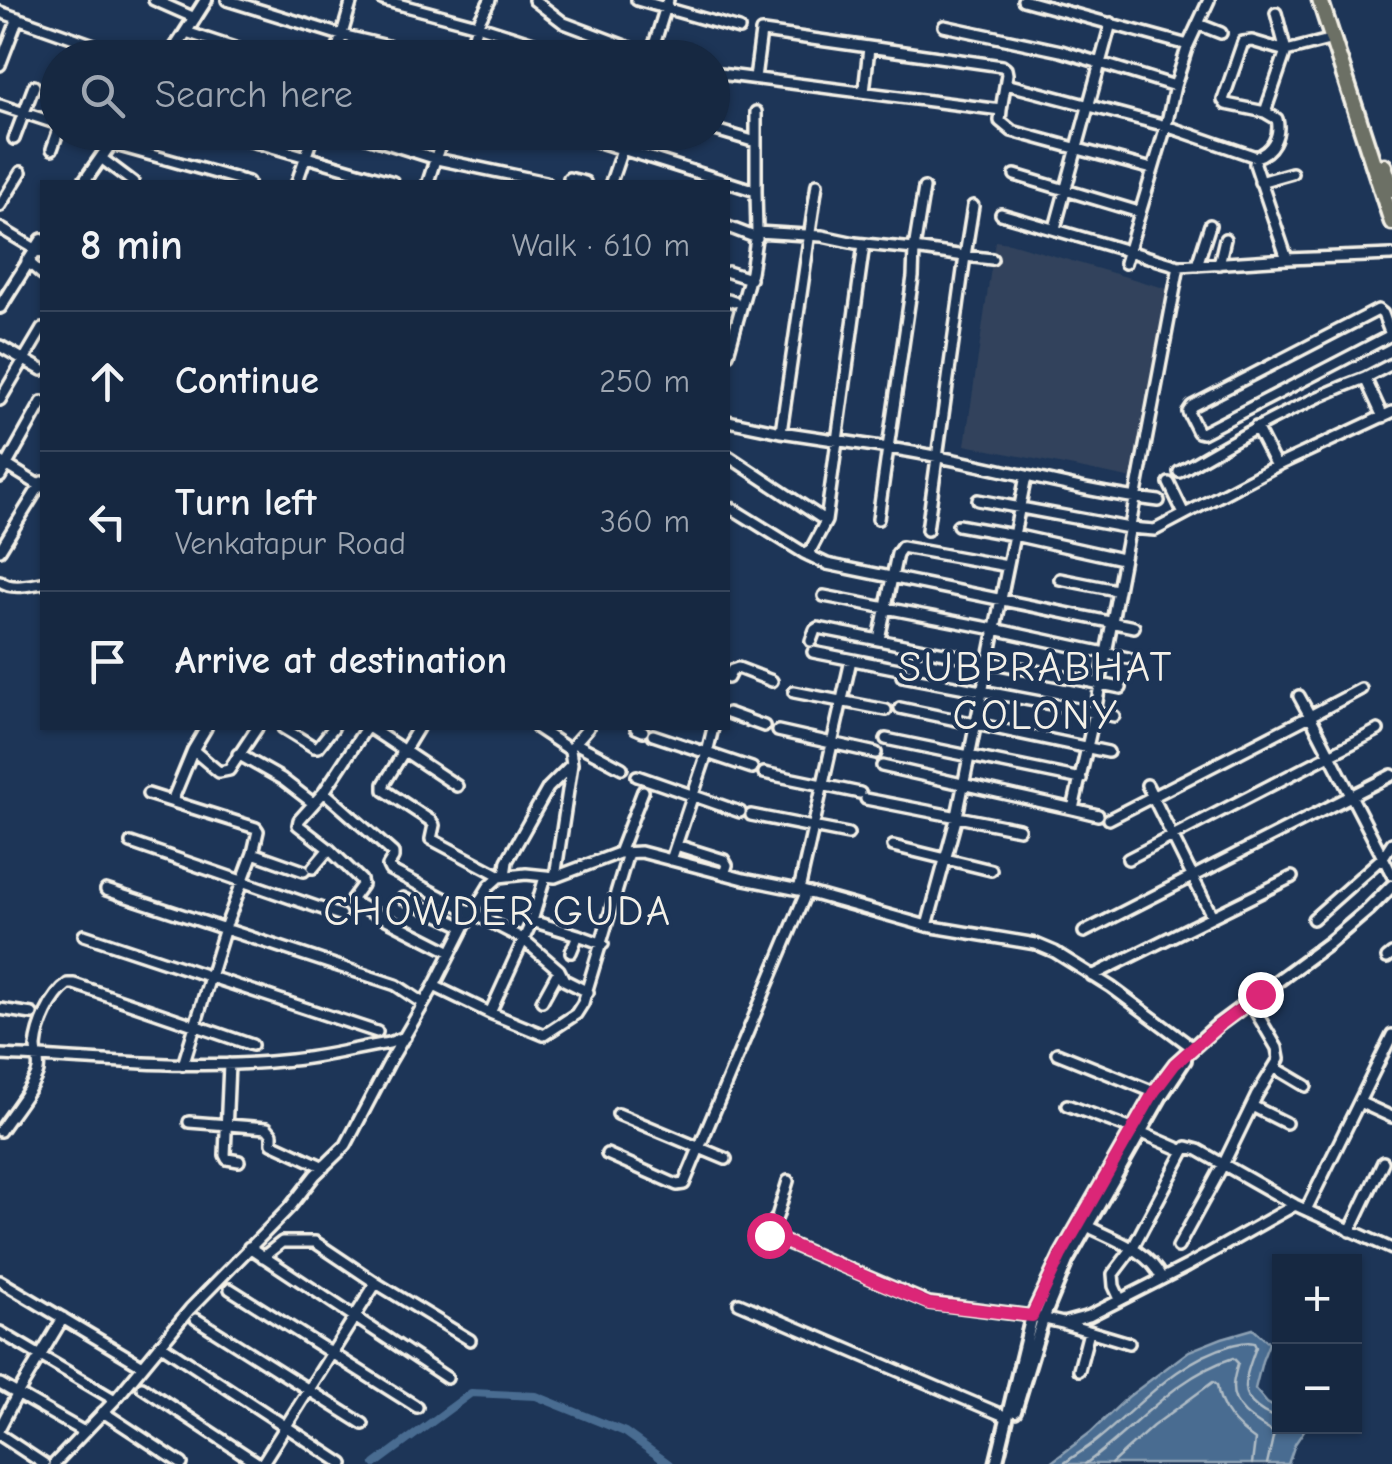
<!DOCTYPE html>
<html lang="en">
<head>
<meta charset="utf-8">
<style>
	:root { --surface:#162841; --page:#1f3048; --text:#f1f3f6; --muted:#9ea6b1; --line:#35445a }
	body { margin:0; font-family:"Comic Neue",sans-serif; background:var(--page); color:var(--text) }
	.controls { position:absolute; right:30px; bottom:30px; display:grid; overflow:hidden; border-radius:0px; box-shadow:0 2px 8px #0004 }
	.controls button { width:90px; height:90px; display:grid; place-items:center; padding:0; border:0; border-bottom:2px solid var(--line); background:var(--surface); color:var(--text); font:50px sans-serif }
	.stop { position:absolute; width:30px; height:30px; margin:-22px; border:8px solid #db2777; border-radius:50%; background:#fff }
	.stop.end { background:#db2777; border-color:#fff; box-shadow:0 2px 10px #0008 }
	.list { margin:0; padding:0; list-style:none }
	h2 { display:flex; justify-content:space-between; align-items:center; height:130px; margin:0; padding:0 40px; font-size:42px }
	h2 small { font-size:32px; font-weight:400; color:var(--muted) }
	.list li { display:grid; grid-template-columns:65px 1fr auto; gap:30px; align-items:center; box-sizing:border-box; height:140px; padding:0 40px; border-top:2px solid var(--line) }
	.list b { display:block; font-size:38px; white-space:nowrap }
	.list p { margin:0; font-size:32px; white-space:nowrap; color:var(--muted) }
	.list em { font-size:32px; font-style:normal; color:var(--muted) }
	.icon { flex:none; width:55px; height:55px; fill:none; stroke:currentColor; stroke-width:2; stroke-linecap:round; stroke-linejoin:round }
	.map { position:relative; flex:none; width:1392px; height:1464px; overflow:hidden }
	.search { position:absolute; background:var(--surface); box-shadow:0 2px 8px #0004; left:40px; top:40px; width:690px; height:110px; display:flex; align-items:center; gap:25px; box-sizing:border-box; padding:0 35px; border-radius:55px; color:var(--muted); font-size:38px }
	.panel { position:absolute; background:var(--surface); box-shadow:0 2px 8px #0004; left:40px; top:180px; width:690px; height:550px; border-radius:0px }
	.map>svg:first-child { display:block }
</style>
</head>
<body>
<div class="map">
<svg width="1392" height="1464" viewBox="0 0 1392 1464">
	<rect width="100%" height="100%" fill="#1d3557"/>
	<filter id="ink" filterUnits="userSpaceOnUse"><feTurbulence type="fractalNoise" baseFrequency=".01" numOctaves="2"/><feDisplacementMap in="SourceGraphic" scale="20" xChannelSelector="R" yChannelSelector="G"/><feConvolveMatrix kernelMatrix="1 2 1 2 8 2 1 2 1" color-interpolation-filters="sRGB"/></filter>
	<g filter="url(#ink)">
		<path fill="#30425c" d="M995 241 1010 243 1171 290 1133 479 965 445Z"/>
		<path fill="#496c91" stroke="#8da1b4" stroke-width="2.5" d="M1253 1329 1269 1343 1262 1361 1255 1389 1267 1403 1279 1410 1280 1426 1303 1427 1305 1429 1295 1444 1288 1464H1049L1091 1432 1128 1397 1189 1351 1222 1338Z"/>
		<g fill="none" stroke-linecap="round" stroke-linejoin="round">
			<path stroke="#b0bcc5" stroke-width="2.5" d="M1063 1464C1074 1456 1086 1449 1096 1441 1140 1406 1175 1361 1232 1345 1241 1343 1246 1341 1254 1343L1256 1347C1252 1359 1245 1375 1245 1387 1245 1403 1266 1416 1280 1418
				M1085 1464C1135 1429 1173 1377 1233 1358L1238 1363C1236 1371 1233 1379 1233 1387 1232 1410 1258 1423 1274 1433L1267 1464
				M1111 1464 1153 1426 1213 1382 1217 1385C1220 1410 1235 1426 1255 1440L1252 1464"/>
			<path stroke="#496c91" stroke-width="8" d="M375 1464 471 1393 536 1396 625 1432 669 1464"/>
			<g stroke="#f4f1e8" stroke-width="16">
				<path id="minor" d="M154 0 195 18
					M227 0 341 35 438 58
					M383 0 477 25 580 58
					M534 0 564 23 657 58
					M637 0 739 29
					M1023 0 1188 45
					M0 12 131 58
					M1276 13 1286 51
					M1198 24 1221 33
					M944 26 1061 51 1175 86
					M186 32 265 58
					M1286 51 1252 41 1243 42 1223 100 1226 104 1265 112 1277 119C1281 136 1272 152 1256 157L1255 164 1287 259
					M335 58 352 0
					M467 58 477 25 490 0
					M650 58 668 0
					M0 65 18 18
					M712 73 1001 110 1000 121 1012 131 1152 169
					M755 78 761 32H763L1002 66 1006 69 1007 74 1001 110
					M1006 84 1166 126 1256 157
					M864 92 869 48
					M0 105 58 124
					M756 112V142
					M1265 112 1286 51 1333 39
					M712 129 756 142V191
					M82 132 112 144 248 182
					M220 132 393 182
					M351 132 437 159 546 182
					M521 132 552 140 574 134 756 191 757 232 822 236 855 243 914 249 913 277 888 448C979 461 1067 490 1159 501
					M14 139 34 86
					M52 149 58 132
					M101 158 133 182
					M1015 175 1139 212
					M569 178 585 182
					M297 182 314 132
					M428 182 444 132
					M611 182 628 132
					M1260 182 1292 173
					M924 188 914 249 965 256 927 530
					M0 206 21 172
					M973 206 965 256 992 259
					M1001 214 1179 266
					M728 227 757 238
					M0 228 42 253
					M1055 228 1111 23
					M27 261 42 274
					M1125 263 1166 126 1175 86 1188 45 1209 0
					M1219 264 1225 239
					M1197 265 1210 225
					M728 272 750 279
					M728 300 734 302
					M1391 335 1383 314 1378 310 1192 406 1188 412 1198 432 1202 433 1391 335 1392 334
					M0 346 42 370
					M728 354 751 272 757 232
					M1365 378 1392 364
					M0 400 42 329
					M728 421 781 432 888 448 878 519
					M1256 427 1276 466
					M781 432 817 184
					M728 456 826 521
					M0 461 42 487
					M1179 472C1239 437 1299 402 1365 378L1383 417
					M0 477 42 402
					M1169 483 1184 514
					M978 500 1129 528 1155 530 1276 466 1392 412
					M728 506 804 553 827 564 1134 627
					M958 525 1014 535 1122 559
					M0 550 42 482
					M808 555 826 521 864 244
					M1060 579 1116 590
					M0 581C12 590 29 585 42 583
					M824 596 994 629 1128 658
					M879 639 897 554 902 547 1007 566
					M811 641 815 630 818 628 1121 688
					M813 652 899 669
					M902 676 1114 716
					M728 678 732 670 738 668 772 681
					M794 692 886 710
					M1299 696 1310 716 1361 689
					M900 708 1108 752
					M728 713 764 726
					M206 728 193 750 219 772 229 770 257 728
					M283 728 314 747H318L333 728
					M366 728 324 792 299 820 298 825 329 849 361 880 362 885 352 899 353 902 451 952
					M370 728 457 786
					M418 728 384 784V790L431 821 434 825 431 839 501 876
					M537 728 570 750 572 764 555 877
					M636 728 643 731
					M778 731 876 753
					M653 735 752 768
					M886 739 1081 779
					M575 743 622 768
					M574 744 588 728
					M238 754 282 779 313 803
					M882 766 1073 809 1095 712 1179 266 1287 259 1392 255
					M764 773 860 793
					M637 776 740 812
					M1147 785 1212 916
					M324 792 393 853V858L388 866 390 870 523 939 559 970 564 980 588 992
					M148 794 256 828 258 831 253 853 225 928 183 1065
					M866 799 1019 829
					M172 801 193 750
					M1073 809 1098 815
					M751 815 848 834
					M1109 819 1310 716 1392 875
					M131 843 340 915
					M676 845 724 860 727 865 724 874
					M893 846 991 870
					M253 853 304 871
					M619 853 643 791
					M1128 859 1378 730
					M671 860 707 753 713 728
					M313 868 329 849
					M505 875 507 861 548 788 572 764
					M545 877 532 921 490 1013 544 1035 576 1014 583 1003 628 853
					M106 890 396 985 423 1003
					M799 890 851 660
					M403 898 464 927
					M1313 919 1383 857 1392 843
					M532 921 578 935
					M927 926 957 816 1026 476
					M1084 932 1392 775
					M84 935 377 1032
					M571 952 578 935 603 944
					M1387 958 1392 954
					M1092 976 1292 877
					M434 986 490 1013
					M542 1001 559 970
					M0 1009 32 1014
					M1057 1053 1154 1092
					M0 1055C97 1059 194 1071 291 1060 324 1057 357 1048 389 1043L405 1037
					M229 1064 225 1155 227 1159 239 1161
					M1274 1067 1306 1086
					M1359 1102 1392 1117
					M1067 1105 1140 1132 1184 1151 1187 1147 1198 1150 1295 1205 1392 1249
					M1252 1106 1286 1123
					M618 1114 726 1159
					M189 1122 267 1128 272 1134V1143L324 1167
					M0 1131C9 1117 35 1085 38 1071 40 1062 36 1055 36 1047 38 1026 51 996 68 984H74L252 1045
					M607 1154 677 1185 684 1184 806 893
					M788 1181 777 1217 767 1232 769 1235 929 1303 1032 1316 1063 1323 1089 1316 1187 1266 1295 1205
					M1306 1210 1392 1035
					M1087 1226C1112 1239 1148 1250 1161 1277
					M1350 1231 1383 1162
					M249 1247 447 1378
					M1178 1247 1224 1163 1257 1095 1279 1059 1277 1048 1250 1002
					M263 1257 282 1242H315L376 1283 470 1340
					M0 1281 143 1366
					M230 1289 417 1407
					M1120 1299 1114 1286 1113 1274 1132 1249 1184 1151
					M739 1303 1007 1417
					M196 1319 363 1424
					M1065 1324 1129 1343
					M0 1332 115 1400
					M160 1344 343 1464
					M1079 1370 1089 1332
					M0 1384 84 1432
					M142 1387 259 1464
					M103 1412 182 1464
					M0 1427 18 1393 63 1318
					M0 1435 44 1464
					M54 1464 115 1400 190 1309 290 1207 315 1175 346 1145 389 1063 434 986 464 927 489 886 499 877 526 874 555 877 619 853 641 852 744 879 799 890 927 926 1036 944 1055 952 1111 987 1193 1048
					M262 1464 376 1283"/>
			</g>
			<g stroke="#f4f1e8" stroke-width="18">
				<path id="tertiary" d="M169 58 206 0
					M84 182 119 132
					M0 307 42 240
					M1015 1411 1043 1319 1067 1261 1161 1096 1185 1060
					M996 1464 1032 1316 1061 1255 1154 1092 1175 1064 1218 1025 1329 943 1369 909 1392 886"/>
			</g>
			<g stroke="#f4f1e8" stroke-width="21">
				<path id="trunk" d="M1320 0 1392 222
					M1384 166 1392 189"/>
			</g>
			<use href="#minor" stroke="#1d3557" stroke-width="9"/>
			<use href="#tertiary" stroke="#1d3557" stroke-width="10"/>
			<use href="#trunk" stroke="#6c7065" stroke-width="14"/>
		</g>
	</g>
	<g fill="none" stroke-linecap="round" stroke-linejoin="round" filter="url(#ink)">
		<path stroke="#db2777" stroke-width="12" d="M769 1235 929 1304 1032 1316 1061 1255 1154 1092 1175 1064 1218 1026 1260 994"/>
	</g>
	<g text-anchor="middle" stroke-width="8" stroke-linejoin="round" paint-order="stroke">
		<g font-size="42" letter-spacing="2.5" fill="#f4f1e8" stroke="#1d3557">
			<text x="1036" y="681">SUBPRABHAT<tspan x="1036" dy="48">COLONY</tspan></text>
			<text x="498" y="925">CHOWDER GUDA</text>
		</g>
	</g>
</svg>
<div class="controls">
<button>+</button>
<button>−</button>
</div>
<div class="stop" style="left:769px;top:1235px"></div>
<div class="stop end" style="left:1260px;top:994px"></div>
<div class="search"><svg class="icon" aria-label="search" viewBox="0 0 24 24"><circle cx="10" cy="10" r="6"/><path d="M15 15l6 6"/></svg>Search here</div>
<section class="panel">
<h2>8 min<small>Walk · 610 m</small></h2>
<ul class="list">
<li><svg class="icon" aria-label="ahead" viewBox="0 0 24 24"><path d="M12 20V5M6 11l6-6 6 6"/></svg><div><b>Continue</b></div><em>250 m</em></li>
<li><svg class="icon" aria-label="left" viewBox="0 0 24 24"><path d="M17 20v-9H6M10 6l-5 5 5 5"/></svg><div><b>Turn left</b><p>Venkatapur Road</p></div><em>360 m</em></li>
<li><svg class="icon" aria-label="arrive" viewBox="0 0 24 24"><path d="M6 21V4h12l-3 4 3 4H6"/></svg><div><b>Arrive at destination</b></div></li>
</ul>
</section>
</div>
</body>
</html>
